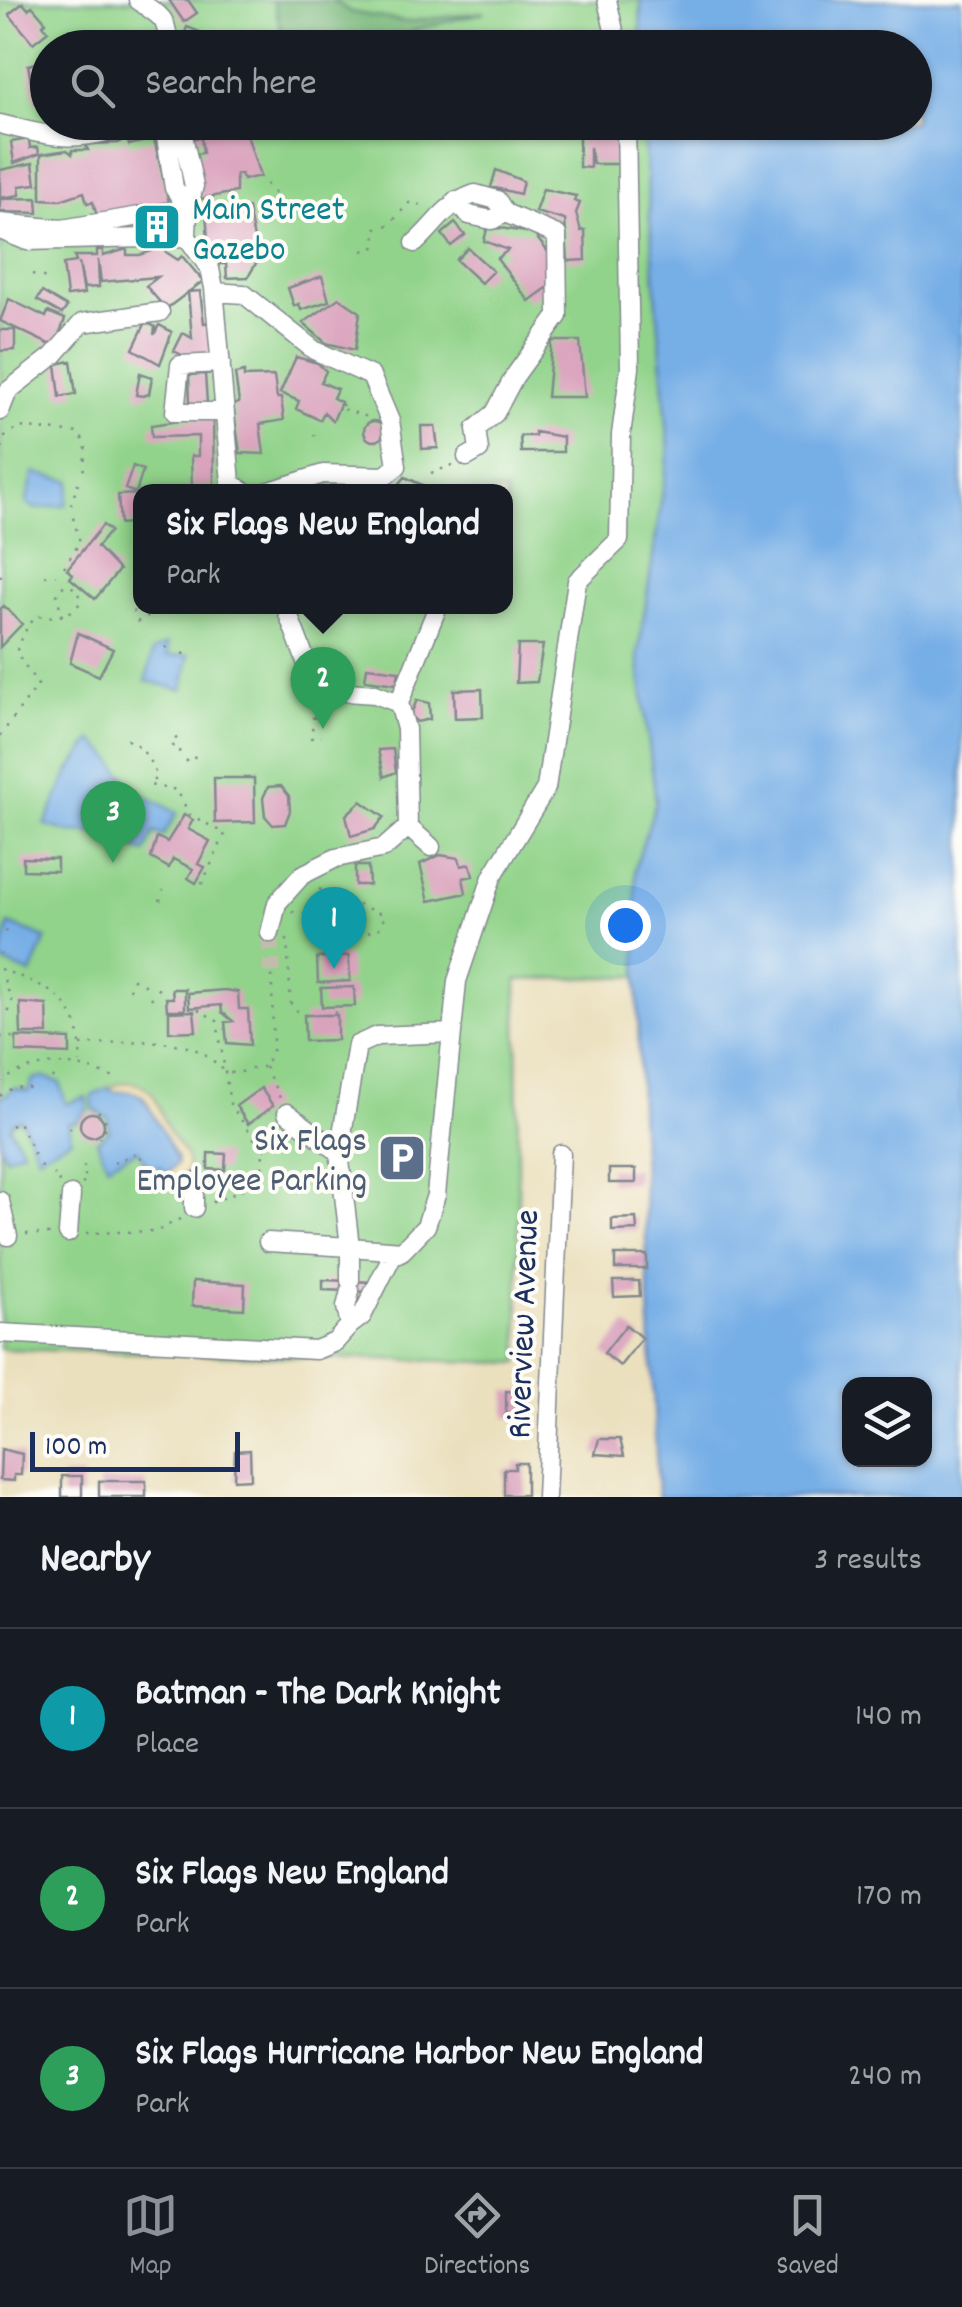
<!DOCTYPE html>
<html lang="en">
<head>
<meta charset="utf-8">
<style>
	:root { --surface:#171b24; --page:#242831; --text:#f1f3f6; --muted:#9ea1a6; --line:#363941; --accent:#8c9099 }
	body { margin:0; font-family:Dekko,sans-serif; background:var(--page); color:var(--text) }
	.controls { position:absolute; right:30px; bottom:30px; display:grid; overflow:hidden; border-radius:20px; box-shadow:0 2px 8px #0004 }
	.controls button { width:90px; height:90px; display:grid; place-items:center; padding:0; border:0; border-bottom:2px solid var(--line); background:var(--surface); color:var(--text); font:50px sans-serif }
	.scale { position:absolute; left:30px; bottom:25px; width:210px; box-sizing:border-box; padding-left:10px; border:5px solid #1b2f5e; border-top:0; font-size:28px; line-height:35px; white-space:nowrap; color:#1b2f5e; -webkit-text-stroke:8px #fdfcf7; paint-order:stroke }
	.you { position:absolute; left:625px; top:925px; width:35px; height:35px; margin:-25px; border:8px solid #fff; border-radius:50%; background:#1a73e8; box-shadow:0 0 0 15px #1a73e833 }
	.badge { display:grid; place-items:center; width:65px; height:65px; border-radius:50%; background:var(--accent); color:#fff; font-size:32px; font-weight:700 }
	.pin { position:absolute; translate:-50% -82px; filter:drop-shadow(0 2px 5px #0008) }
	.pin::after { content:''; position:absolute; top:52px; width:35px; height:30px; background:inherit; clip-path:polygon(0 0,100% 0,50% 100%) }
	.popup { position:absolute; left:133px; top:484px; width:380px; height:130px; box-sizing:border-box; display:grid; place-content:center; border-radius:20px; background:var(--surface); filter:drop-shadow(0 2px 8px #0005); font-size:32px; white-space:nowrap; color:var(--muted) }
	.popup b { font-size:38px; color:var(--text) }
	.popup::after { content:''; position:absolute; left:50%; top:100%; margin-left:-20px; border:20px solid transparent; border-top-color:var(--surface) }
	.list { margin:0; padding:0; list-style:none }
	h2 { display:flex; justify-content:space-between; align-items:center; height:130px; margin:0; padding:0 40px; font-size:42px }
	h2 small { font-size:32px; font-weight:400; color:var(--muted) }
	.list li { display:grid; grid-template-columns:65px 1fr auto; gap:30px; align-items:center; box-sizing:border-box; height:180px; padding:0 40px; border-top:2px solid var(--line) }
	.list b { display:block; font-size:38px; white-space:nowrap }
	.list p { margin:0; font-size:32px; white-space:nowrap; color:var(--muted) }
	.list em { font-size:32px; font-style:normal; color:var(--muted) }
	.icon { flex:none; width:55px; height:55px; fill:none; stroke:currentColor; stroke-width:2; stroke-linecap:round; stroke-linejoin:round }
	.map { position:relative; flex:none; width:962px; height:1497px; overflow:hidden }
	.search { position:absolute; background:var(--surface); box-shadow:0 2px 8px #0004; left:30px; right:30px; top:30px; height:110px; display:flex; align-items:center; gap:25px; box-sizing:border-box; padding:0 35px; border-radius:55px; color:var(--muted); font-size:38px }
	.sheet { height:670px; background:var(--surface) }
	nav { display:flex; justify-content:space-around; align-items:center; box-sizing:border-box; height:140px; border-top:2px solid var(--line); background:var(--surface); font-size:28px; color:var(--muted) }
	nav a { display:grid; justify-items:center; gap:5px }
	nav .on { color:var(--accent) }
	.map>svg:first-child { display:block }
</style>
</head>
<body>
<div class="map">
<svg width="962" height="1497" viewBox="0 0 962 1497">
	<rect width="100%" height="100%" fill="#fdfcf7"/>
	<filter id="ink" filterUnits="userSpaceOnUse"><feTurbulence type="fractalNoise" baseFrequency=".01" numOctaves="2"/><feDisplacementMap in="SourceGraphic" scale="20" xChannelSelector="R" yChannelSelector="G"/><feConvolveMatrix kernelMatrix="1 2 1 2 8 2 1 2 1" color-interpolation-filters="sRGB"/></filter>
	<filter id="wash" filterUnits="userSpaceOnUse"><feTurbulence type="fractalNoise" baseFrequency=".0048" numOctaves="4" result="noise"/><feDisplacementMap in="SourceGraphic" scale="40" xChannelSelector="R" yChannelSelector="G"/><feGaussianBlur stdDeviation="2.25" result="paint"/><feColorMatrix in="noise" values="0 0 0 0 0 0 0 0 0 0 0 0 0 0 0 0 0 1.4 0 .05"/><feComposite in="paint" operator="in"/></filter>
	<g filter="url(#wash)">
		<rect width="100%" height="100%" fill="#ebe0be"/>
		<path fill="#91d38a" stroke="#568174" stroke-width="2.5" fill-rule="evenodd" d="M0 0H641L640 47 48 48V122L642 123 669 450 638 655 656 802 635 868 639 976 517 980 519 1363 0 1349ZM140 492H506V606H140Z"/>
		<path fill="#74b576" stroke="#48726a" stroke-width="2.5" d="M273 0H332L351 12 406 22 485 12 415 30 387 47H286Z"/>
		<path fill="#eeda9e" stroke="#84847e" stroke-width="2.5" d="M121 1083C160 1079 156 1111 171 1135 180 1149 189 1153 187 1171L171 1184 166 1174 177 1164V1157C160 1138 158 1116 143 1096L110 1092 108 1088Z"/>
		<path fill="#76aee6" stroke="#486ea2" stroke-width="2.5" fill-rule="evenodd" d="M641 0H962V1497H658L640 1110 635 868 656 802 638 656 669 450 642 123 914 122V48L640 47ZM850 1384H924V1460H850Z
			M34 473 71 481 66 505 36 509 26 503Z
			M167 644 168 656 189 655 183 690 146 681 153 651Z
			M92 740 109 755 132 788 177 813 163 836 154 832 145 853 110 834 70 832 45 825 69 772Z
			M9 924 46 938 31 974 0 961Z
			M45 1077 60 1083 66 1104 86 1097 88 1109 76 1122 68 1123 71 1139 38 1156 21 1119 14 1121 10 1128 23 1150 6 1157 0 1145V1099L14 1088 28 1091 33 1079Z
			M108 1088C117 1096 126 1088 138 1094 146 1097 177 1159 177 1164L166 1174 159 1166 149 1170 138 1150 107 1165 97 1141 109 1131 108 1118 93 1109 92 1096Z"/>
		<g id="blocks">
			<path fill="#daa3bd" d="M169 0H188L197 13 184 22Z
				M23 3 28 9 32 6 46 22 43 25 48 31 33 43 9 14Z
				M187 27 200 32 194 48 180 46Z
				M41 62 48 99 35 102 28 65Z
				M192 122H243L260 176 243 180 241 174 236 175V192L200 199 196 154 203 153 201 137 194 138Z
				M579 122H590V136L593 122H621V164H593L590 147V168L579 167Z
				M127 138 129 145 154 139 169 203 143 213 142 206 98 220 93 202 87 203 84 192 60 200 41 199V154L67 150 72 154V150H88L85 144 118 143Z
				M29 139 30 148 38 147 39 154 14 163 11 142Z
				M33 163 36 184 19 186 20 195 0 198V170Z
				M496 170 523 181 520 194 491 187Z
				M543 189 576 196 574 201 580 203 576 213 581 231 585 230 586 260 568 261 565 220 535 212Z
				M37 198 38 213 0 212V199Z
				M248 208 258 260 248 277 227 278 226 264H218L217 254H213L208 241 206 211Z
				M455 223 465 235 451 246 442 234Z
				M500 228 533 233 552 257 550 292 547 288 529 301 497 259 508 250 484 241 487 229Z
				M151 246H165L166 252 178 260 182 256 203 281 166 309 146 286 158 277 101 282 98 260 99 287 84 288 79 263 84 294 67 296 63 264 76 262 74 256H97V250H103V256L127 249V255H140L152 251Z
				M468 248 493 271 481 283 456 260Z
				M322 276 329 301 301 310 299 304 294 306 288 288Z
				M200 291 204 323 210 322 215 359 192 360 174 351 183 333 192 338 188 292Z
				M42 292 67 307 62 314 37 300Z
				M339 298 360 312 355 350 326 343 303 323Z
				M9 299 46 317 48 312 65 319 55 347 0 321Z
				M146 322 155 327 154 335 159 325 172 332 160 364 133 349Z
				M0 330H15V350L0 351Z
				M552 341H580L585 397H547Z
				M296 357 318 363 326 371 321 382 337 389 333 398 341 402 333 421 324 412 320 420 296 409 299 401 280 393Z
				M71 361 76 394 60 397 56 364Z
				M244 372V377L274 376 277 398H281L284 420 260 424 264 454 240 453 233 405 239 403 235 374Z
				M140 373 152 377 149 394 143 396 136 395Z
				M205 374 207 403 190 404 189 375Z
				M213 416 214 486 192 488 191 456H198V436L152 437 151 425Z
				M364 431a10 10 0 1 1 20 0a10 10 0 1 1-20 0Z
				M421 426H435L438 448 422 449Z
				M535 432 563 437V452H521L520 436H535Z
				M133 466 143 470 136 493 125 489Z
				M405 477 424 486 422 492H393Z
				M140 494V522L120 524 118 495Z
				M103 525 110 531 97 547 119 570 95 599 70 578 73 574 67 569Z
				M4 606 22 624 0 647V609Z
				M78 633 113 649 99 676 70 663Z
				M518 645H543L537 682 516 683Z
				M367 667 399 671 397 684 365 680Z
				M482 689 483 717 455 718 454 690Z
				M417 700 429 703 430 719 417 722 410 716Z
				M393 749 396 772 384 777 378 750Z
				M214 778H254L255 822 215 823Z
				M281 786 289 796 290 811 285 824 273 825 265 816 263 798 268 787Z
				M361 801 384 817 375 829 351 836 346 815Z
				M184 815 193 820 188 829 210 841 198 864 205 867 196 883 188 878 193 869 173 859 169 868 151 858 157 837 167 842Z
				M440 855 459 858 461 866 470 864 473 876 463 878 466 893 429 901 420 864Z
				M23 858 57 859V871L23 870Z
				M355 866H368L369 885H355Z
				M334 944H339V956H349L350 981 318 983 317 958 334 957Z
				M354 987 355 1006 322 1007 321 988Z
				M172 989H185V1010H167L166 998H173Z
				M225 990 238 992 239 1009H248L250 1045 227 1043 225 1022 233 1021 222 1012 221 1005 189 1008 188 993Z
				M20 1003 47 1005 48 1034H21Z
				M194 1011 196 1031 169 1032V1012Z
				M304 1015H337V1040L305 1041Z
				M16 1037 70 1039V1054L16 1052Z
				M261 1088 273 1106 248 1124 236 1106Z
				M80 1125a12 12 0 1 1 24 0a12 12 0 1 1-24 0Z
				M208 1153 226 1154 225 1170 208 1169Z
				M609 1169H636V1183H609Z
				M636 1218 637 1230 612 1231V1219Z
				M615 1255H647V1269H615Z
				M323 1280 373 1282 372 1292 323 1290Z
				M193 1281 245 1284 244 1309 192 1306Z
				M613 1281H639L640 1296 614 1297Z
				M626 1325 642 1338 620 1366 604 1353Z
				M506 1391 528 1392 527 1417H506Z
				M599 1439H620L624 1456 595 1454Z
				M1 1449 22 1454 21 1475H14V1481L0 1480Z
				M250 1450 251 1479 234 1480 235 1451Z
				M515 1463H526V1495H504V1469H515Z
				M62 1476H82V1497H62Z
				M99 1481H146V1497H99Z"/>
		</g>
	</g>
	<g filter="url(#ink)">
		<use href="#blocks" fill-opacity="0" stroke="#83888e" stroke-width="2.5"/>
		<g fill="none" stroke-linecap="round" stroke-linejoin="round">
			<path stroke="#c1bdab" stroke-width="18" stroke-dasharray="18 9" stroke-linecap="butt" d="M270 933 272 972"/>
			<g stroke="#83888e" stroke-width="21">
				<path id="minor" d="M138 0C161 19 166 12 169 48
					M607 0 618 48
					M169 122 165 131 174 188 188 208 187 237
					M0 124C55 138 82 144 137 122
					M455 201 469 215 492 220 505 213
					M0 223 62 229 188 208 194 186 180 122
					M0 230 27 241 187 237 210 269 214 288 231 483 244 492
					M415 243C438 222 444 205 475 194L497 200 505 213 557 235 558 316 514 377 495 413 476 429 479 450 467 457
					M215 292 244 294 314 350 371 376 390 421 397 466 385 476 323 474 267 492
					M221 363 180 365 175 412H224
					M0 411 8 391 53 356 82 323 160 312
					M399 703 438 606
					M408 827 431 847
					M270 933 277 903 302 875 336 858 384 848 408 827 406 729 399 703 375 694 317 690 285 606
					M287 1113 339 1152
					M194 1182V1208
					M0 1201 8 1236
					M68 1233 71 1195
					M268 1242 350 1247 339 1152 357 1045 377 1036 451 1033
					M350 1281V1247L402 1251 426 1226 436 1195 457 981 492 877 546 788 577 581 619 540 621 435 630 368 626 122
					M350 1325 362 1316 392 1256 402 1251
					M0 1333 316 1350 335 1342 350 1325 346 1307 350 1291
					M546 1497 561 1154"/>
			</g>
			<path stroke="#83888e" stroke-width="2.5" stroke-dasharray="2.5 8" stroke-linecap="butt" d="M259 176 283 203 297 200
				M363 251 375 247 376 228 389 225 409 203 420 205
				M32 274 47 278
				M343 404 339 408 368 417
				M314 434 315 438
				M2 448 5 437 18 427 79 433 86 445 83 475
				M0 459V458
				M431 473 453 465
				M71 505 78 483
				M64 567 80 542 72 514
				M45 576 56 575
				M0 577 3 573
				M134 613 132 607 140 603
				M137 622 156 612
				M165 648 170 646
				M184 655 185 648
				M315 706 311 738 321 737
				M0 736 38 685 16 652 28 625 38 616C55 618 69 617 80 603L78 591 69 585 61 587 57 595 62 616
				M127 740C141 742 152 764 157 777L149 785 177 790 189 814 225 834 201 886
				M174 747 171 743 180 735
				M178 751 181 752
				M186 760 189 763 197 755
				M319 889 384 915 382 927 336 944
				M160 901 163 890
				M292 912 307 914 311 905 319 903
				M5 931 10 933
				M287 939 291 1006 302 1015H335V1006
				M0 953 1 954
				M0 969C51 988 84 1000 80 1063
				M4 980 12 1001 7 1017
				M143 984 145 986
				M129 990 133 979 138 981
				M151 999 158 989 152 987
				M198 1009 217 1021 230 1104 263 1151 262 1171 247 1187 209 1204
				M0 1037H14
				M81 1045C121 1043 163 1035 201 1052 211 1056 217 1067 226 1071 239 1077 251 1066 265 1067L273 1048 272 972
				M265 1067 281 1100
				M52 1079 54 1075
				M0 1082C39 1058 74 1060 114 1078
				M0 1096 15 1086 25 1090 31 1086
				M98 1111 108 1124 100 1138
				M11 1126 19 1122 35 1156
				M69 1128H76
				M264 1150 281 1130
				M114 1163 138 1152 149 1174
				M40 1165 42 1169
				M53 1175 57 1174 59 1183
				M82 1184 87 1181 82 1168 86 1165
				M86 1233 157 1231 180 1219
				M26 1234H53"/>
			<use href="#minor" stroke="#fff" stroke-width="18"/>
		</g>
	</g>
	<defs>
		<g id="building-square" transform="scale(2.5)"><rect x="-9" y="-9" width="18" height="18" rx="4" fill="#0f9aa8" stroke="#fdfcf7"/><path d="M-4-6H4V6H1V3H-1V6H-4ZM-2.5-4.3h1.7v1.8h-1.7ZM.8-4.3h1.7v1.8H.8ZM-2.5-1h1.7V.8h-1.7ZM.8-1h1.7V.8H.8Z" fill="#fff"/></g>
		<g id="parking-square" transform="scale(2.5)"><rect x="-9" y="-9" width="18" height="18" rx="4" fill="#5c6f8a" stroke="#fdfcf7"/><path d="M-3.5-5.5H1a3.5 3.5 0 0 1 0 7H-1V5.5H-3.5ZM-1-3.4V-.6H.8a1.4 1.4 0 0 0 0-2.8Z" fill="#fff"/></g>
	</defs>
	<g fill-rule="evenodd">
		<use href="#building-square" x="157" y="227"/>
		<use href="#parking-square" x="402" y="1158"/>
	</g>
	<g text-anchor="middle" stroke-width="8" stroke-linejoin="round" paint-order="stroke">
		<g font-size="35" fill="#0d838f" stroke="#fdfcf7" text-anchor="start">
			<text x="192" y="219">Main Street<tspan x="192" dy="40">Gazebo</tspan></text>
		</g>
		<g font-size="35" fill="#4e5e75" stroke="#fdfcf7" text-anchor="end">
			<text x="367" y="1150">Six Flags<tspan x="367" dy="40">Employee Parking</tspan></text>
		</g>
		<g font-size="35" fill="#1b2f5e" stroke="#fdfcf7">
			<text transform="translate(521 1324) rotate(-88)" y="12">Riverview Avenue</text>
		</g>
	</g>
</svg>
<div class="controls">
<button><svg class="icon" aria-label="layers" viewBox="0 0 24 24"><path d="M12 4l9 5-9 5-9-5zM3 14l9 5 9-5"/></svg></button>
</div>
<div class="scale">100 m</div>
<div class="you"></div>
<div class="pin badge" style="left:334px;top:969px;background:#0f9aa8">1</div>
<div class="pin badge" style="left:323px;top:729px;background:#2e9e5b">2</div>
<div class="popup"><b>Six Flags New England</b>Park</div>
<div class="pin badge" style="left:113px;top:863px;background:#2e9e5b">3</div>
<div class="search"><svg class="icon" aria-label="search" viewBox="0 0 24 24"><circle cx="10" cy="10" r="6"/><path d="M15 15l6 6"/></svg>Search here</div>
</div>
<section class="sheet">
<h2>Nearby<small>3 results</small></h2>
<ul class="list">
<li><span class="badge" style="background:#0f9aa8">1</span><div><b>Batman - The Dark Knight</b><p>Place</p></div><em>140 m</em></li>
<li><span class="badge" style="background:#2e9e5b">2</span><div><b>Six Flags New England</b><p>Park</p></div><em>170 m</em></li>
<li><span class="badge" style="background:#2e9e5b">3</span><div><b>Six Flags Hurricane Harbor New England</b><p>Park</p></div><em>240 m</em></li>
</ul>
</section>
<nav>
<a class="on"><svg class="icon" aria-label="map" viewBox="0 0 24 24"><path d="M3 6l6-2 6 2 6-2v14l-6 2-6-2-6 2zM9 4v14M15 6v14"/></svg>Map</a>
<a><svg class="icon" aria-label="directions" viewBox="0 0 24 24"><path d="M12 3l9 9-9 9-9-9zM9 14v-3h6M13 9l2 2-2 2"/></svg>Directions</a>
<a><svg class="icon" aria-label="saved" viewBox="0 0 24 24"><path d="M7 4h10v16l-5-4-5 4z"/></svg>Saved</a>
</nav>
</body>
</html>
